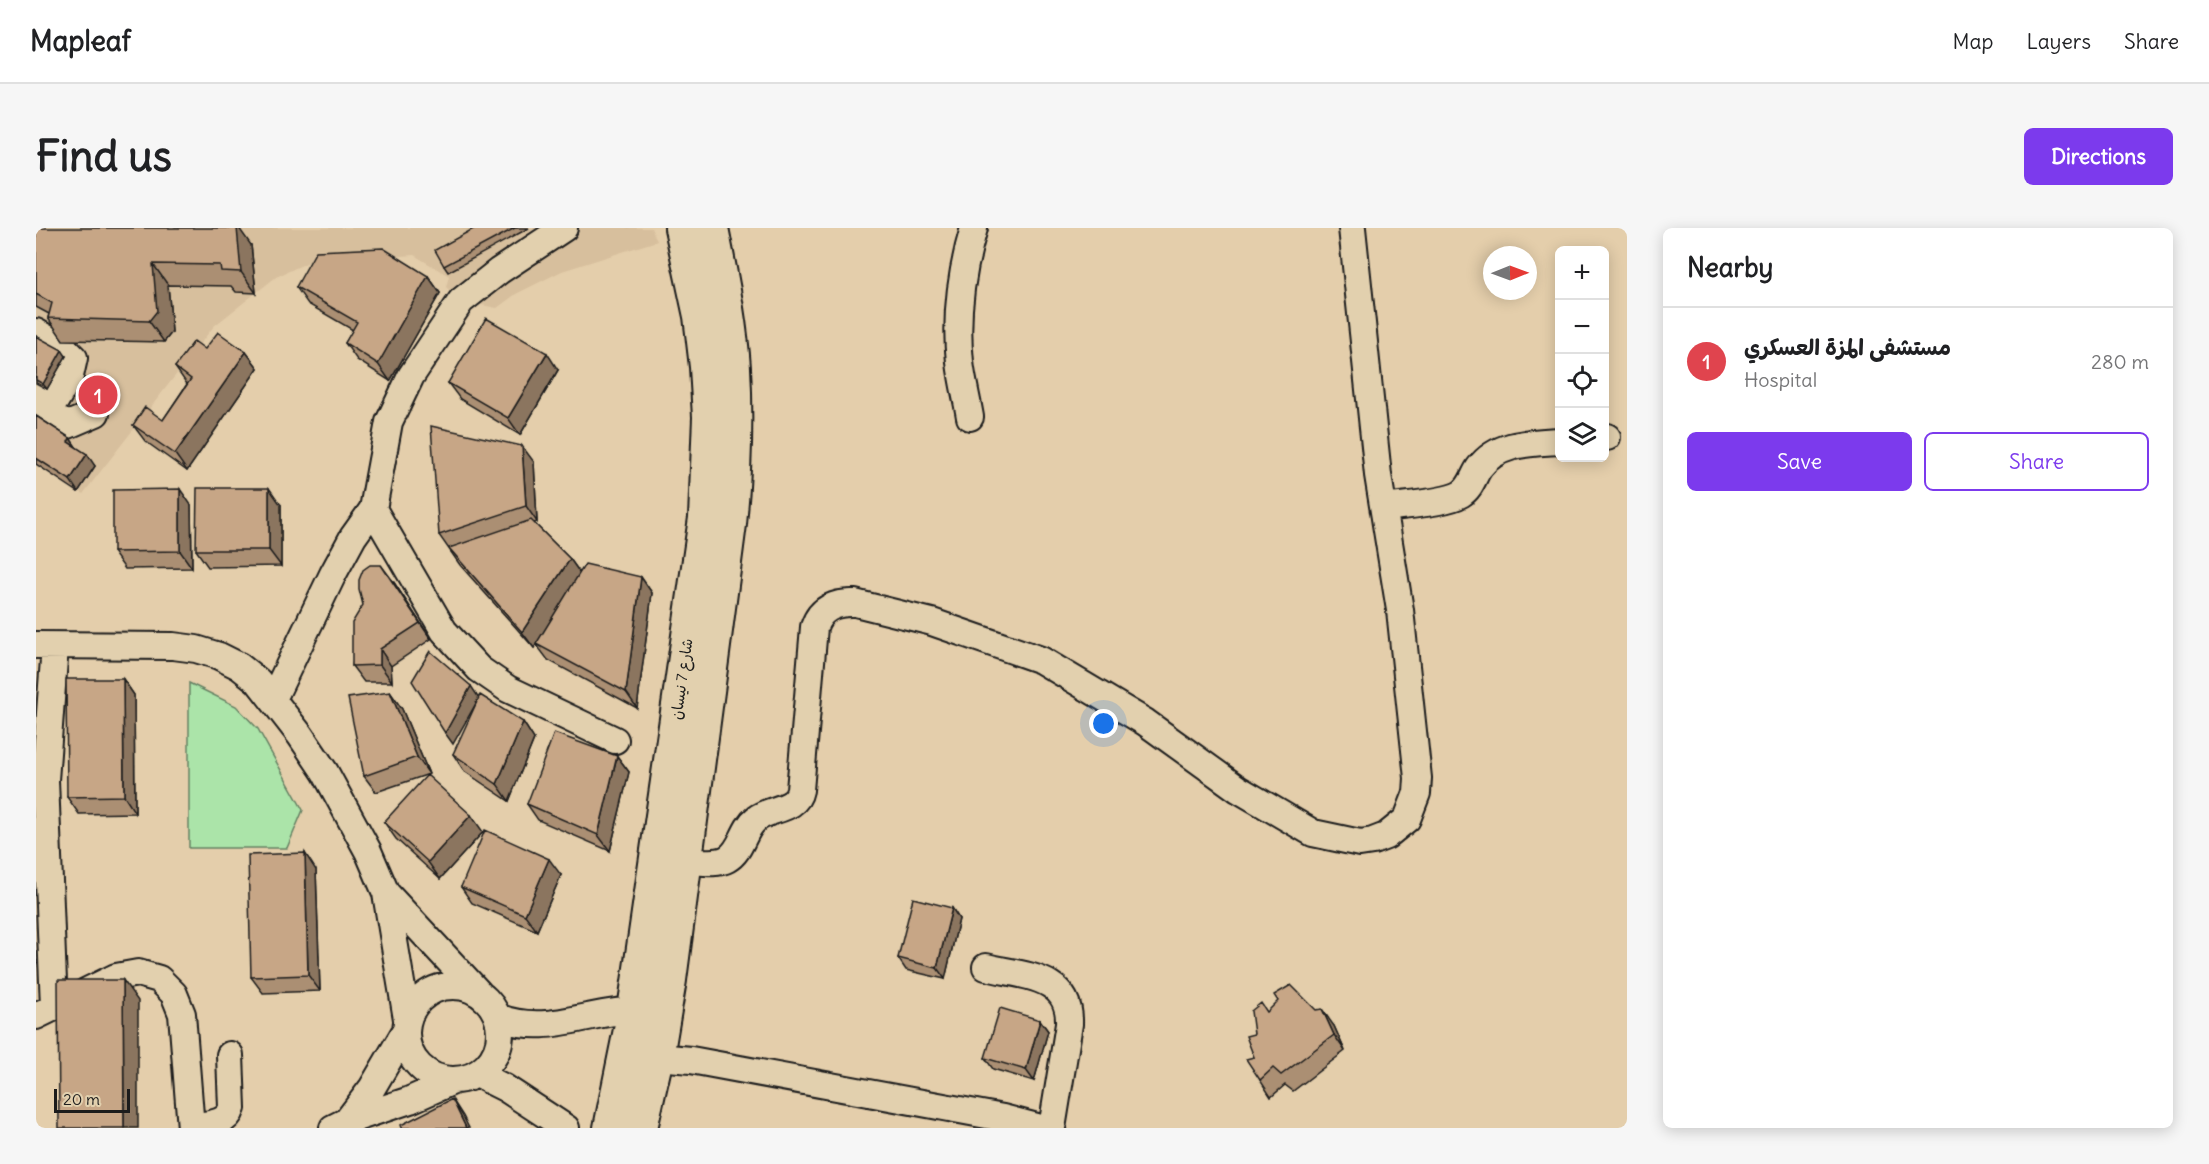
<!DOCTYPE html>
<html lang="en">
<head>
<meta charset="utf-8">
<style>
	:root { --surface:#fff; --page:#f6f6f6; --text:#202124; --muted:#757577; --line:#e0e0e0; --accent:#7c3aed }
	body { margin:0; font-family:Delius,"Playpen Sans Arabic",sans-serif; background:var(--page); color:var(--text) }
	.controls { position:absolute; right:18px; top:18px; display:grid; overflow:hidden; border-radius:9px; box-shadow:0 3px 15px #0003 }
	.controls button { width:54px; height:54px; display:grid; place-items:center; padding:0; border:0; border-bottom:2px solid var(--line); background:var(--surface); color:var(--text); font:30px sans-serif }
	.compass { position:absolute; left:1447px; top:18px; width:54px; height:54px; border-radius:50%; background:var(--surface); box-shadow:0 3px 15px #0003; rotate:89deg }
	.scale { position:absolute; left:18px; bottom:15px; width:76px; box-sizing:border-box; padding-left:6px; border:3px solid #1c1c1c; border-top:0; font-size:16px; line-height:21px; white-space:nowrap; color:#1c1c1c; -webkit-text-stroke:4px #e2d0ae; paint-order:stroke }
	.you { position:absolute; left:1068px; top:496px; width:21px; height:21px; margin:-15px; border:4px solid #fff; border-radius:50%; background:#1a73e8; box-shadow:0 0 0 9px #1a73e833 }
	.badge { display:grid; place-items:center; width:39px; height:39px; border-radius:50%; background:var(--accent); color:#fff; font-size:20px; font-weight:700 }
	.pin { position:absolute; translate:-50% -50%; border:3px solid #fff; box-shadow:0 2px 6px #0006 }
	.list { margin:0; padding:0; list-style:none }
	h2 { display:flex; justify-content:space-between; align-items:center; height:78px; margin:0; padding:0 24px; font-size:26px }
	h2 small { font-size:20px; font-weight:400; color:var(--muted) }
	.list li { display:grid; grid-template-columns:39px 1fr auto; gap:18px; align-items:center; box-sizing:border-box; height:108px; padding:0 24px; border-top:2px solid var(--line) }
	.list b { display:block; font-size:22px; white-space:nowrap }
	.list p { margin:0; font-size:20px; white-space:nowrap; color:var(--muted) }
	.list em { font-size:20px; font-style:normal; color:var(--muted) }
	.actions { display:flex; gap:12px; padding:18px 24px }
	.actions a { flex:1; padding:14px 0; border:2px solid var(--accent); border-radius:9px; text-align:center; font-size:21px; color:var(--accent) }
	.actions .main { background:var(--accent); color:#fff }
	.icon { flex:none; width:33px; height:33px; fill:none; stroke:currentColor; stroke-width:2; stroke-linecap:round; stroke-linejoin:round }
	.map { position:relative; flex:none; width:1591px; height:900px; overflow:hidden; border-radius:9px }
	header { display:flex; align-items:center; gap:36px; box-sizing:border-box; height:84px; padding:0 30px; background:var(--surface); border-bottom:2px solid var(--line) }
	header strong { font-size:28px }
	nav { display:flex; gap:33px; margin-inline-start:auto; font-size:21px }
	.intro { display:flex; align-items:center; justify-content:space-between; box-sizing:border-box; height:144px; padding:0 36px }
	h1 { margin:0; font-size:42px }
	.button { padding:15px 27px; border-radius:9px; background:var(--accent); color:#fff; font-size:21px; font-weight:700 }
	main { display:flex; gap:36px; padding:0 36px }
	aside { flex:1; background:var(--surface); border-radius:9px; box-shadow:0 3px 15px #0003 }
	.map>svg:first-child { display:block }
</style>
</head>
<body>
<header>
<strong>Mapleaf</strong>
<nav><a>Map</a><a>Layers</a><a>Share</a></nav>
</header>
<div class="intro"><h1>Find us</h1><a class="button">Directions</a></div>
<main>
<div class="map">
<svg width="1591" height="900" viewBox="0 0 1591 900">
	<rect width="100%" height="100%" fill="#e4ceab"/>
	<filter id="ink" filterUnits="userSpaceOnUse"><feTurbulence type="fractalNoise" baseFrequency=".0167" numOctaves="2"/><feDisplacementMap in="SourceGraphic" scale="12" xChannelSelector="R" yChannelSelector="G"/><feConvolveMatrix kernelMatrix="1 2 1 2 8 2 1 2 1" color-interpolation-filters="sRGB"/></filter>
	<g filter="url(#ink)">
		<path fill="#d7bf9d" d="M0 0H615L621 13 526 43 480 66 461 80 425 73 410 59 413 48 378 27 317 32 301 21 240 49 178 98 47 266 0 236Z"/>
		<path fill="#abe4a9" stroke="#648062" stroke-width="1.5" d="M153 455 200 478 222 501 267 582 251 620H153Z"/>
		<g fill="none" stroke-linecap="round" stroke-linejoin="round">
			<g stroke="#1c1c1c" stroke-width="30">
				<path id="minor" d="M0 104 28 120 38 130 34 148 20 172 0 163
					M0 180 32 197 60 185
					M934 189C931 171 926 152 924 134 919 88 925 44 938 0
					M1568 209H1571
					M1348 280C1368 277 1410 275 1425 266 1435 260 1437 249 1443 240 1462 214 1495 215 1524 213
					M337 281 408 403 443 441 472 461 579 512
					M0 417 137 418 160 421 183 428 203 438 222 453 264 507 289 544 332 623 350 665 371 791
					M237 471 297 346 317 309 337 281 353 194 375 148 425 73 463 43 528 0
					M649 633C662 633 680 637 691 631 706 623 707 601 720 591 735 579 760 583 764 562L778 399C784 380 800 374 819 375L896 394 1005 432 1109 494 1202 561 1277 605 1324 615 1337 613 1350 608 1371 591 1381 565 1382 550 1364 382 1342 247 1316 0
					M350 665 443 765
					M950 739C987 748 1035 747 1033 796L1016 900
					M370 805a47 47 0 1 1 94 0a47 47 0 1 1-94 0Z
					M18 779 9 552 19 418
					M0 788 80 749 102 745 123 751 138 766 146 786 155 900
					M461 789C518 811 559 776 615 784
					M621 829 655 832 967 890 1005 900
					M441 846 469 860 530 900
					M311 893 336 860 370 802
					M155 899C171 896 191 897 196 880L194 827
					M297 900 311 893 374 872 419 852"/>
			</g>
			<g stroke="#1c1c1c" stroke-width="36">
				<path id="major" d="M574 900 598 782 669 290 673 189 670 139 664 88 645 0
					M605 900 621 829 634 752 694 296C699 244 701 193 698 140 695 93 685 47 676 0"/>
			</g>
			<use href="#minor" stroke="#e2d0ae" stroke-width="26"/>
			<use href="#major" stroke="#e2d0ae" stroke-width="32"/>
		</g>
		<path fill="#ab8f73" stroke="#1c1c1c" stroke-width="1.5" d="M0 0 215 17 220 65 200 64 195 58 132 57 136 104 128 114 27 112 12 90 13 86 0 79Z
			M439 0H493L412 44 408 38Z
			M392 48 404 65 354 153 321 132 309 115 317 102 272 76 260 59Z
			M0 108 30 128 11 161 0 155Z
			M169 121 210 124 222 140 151 243 109 213 97 197 127 192 151 156 139 139Z
			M522 142 484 207 424 171 412 155Z
			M0 188 34 210 40 219 59 238 42 264 0 236Z
			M498 234 501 294 498 295 534 331 544 345 605 349 616 365 601 480 512 432 500 416 498 420 424 337 403 307Z
			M155 277 156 340 89 341 77 324Z
			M245 277V338L172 339 160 322Z
			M357 353 395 411 355 438 356 454H328L316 438 327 377Z
			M87 451 98 467 99 585 43 586 31 569Z
			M354 464 366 481 393 546 340 564 328 548Z
			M487 494 498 511 473 573 428 543 417 526Z
			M581 528 593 544 574 623 502 592 491 576Z
			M348 594 447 604 404 651 360 611Z
			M280 642 284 763 227 765 215 749Z
			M525 647 501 703 436 675 425 659Z
			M916 680 923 691 909 751 870 742 862 730Z
			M1280 782 1298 798 1309 823 1257 863 1249 857 1235 869 1224 852 1218 829V806L1231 784Z
			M1004 792 1012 803 998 853 957 841 949 830Z"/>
		<path fill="#8b745e" stroke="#1c1c1c" stroke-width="1.5" d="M190 0H203L215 17 220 65 205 44Z
			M117 36 132 57 136 104 128 114 113 93Z
			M392 48 404 65 354 153 342 136Z
			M26 122 30 128 11 161 7 156Z
			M210 124 222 140 151 243 139 226Z
			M511 125 522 142 484 207 472 190Z
			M34 210 42 222 32 214Z
			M486 218 498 234 501 294 490 278Z
			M51 226 59 238 42 264 34 252Z
			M233 260 245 277V338L233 322Z
			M144 261 155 277 156 340 144 323Z
			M534 331 546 348 498 420 486 404Z
			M345 337 357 353 395 411 384 395Z
			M605 349 616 365 601 480 590 464Z
			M344 421 355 438 356 454 344 437Z
			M87 451 98 467 99 585 88 568Z
			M435 458 443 470 417 516 409 505Z
			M354 464 366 481 393 546 381 529Z
			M487 494 498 511 473 573 461 556Z
			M581 528 593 544 574 623 562 607Z
			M435 587 447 604 404 651 392 634Z
			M269 625 280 642 284 763 272 747Z
			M513 631 525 647 501 703 489 687Z
			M916 680 923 691 909 751 901 740Z
			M87 752 102 773V900H88Z
			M1286 781 1298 798 1309 823 1298 807Z
			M1004 792 1012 803 998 853 990 842Z
			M416 871 427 888 433 900H430Z"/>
		<path fill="#c7a686" stroke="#1c1c1c" stroke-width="1.5" d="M0 0H201L205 44 185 43 184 37 117 36 121 83 113 93 12 90 16 75 0 66Z
			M439 0H479L408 38 399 22Z
			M347 20 392 48 342 136 309 115 321 94 260 59 280 23Z
			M450 90 511 125 472 190 412 155Z
			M182 104 210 124 139 226 97 197 109 179 127 192 155 151 139 139 158 113 169 121Z
			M0 108 26 122 7 156 0 152Z
			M0 188 34 210 32 214 51 226 34 252 0 230Z
			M395 198 486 218 490 278 403 307Z
			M161 260H233V322H160Z
			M144 261V323L77 324V262Z
			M495 292 534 331 486 404 413 320Z
			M549 336 605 349 590 464 500 416Z
			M334 337H345L384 395 344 421V437L316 438V395L327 377 323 361V352L327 342Z
			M394 423 435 458 409 505 376 453Z
			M30 451H87L88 568 31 569Z
			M354 464 381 529 328 548 312 470Z
			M444 467 487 494 461 556 417 526Z
			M518 505 581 528 562 607 491 576Z
			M391 547 435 587 392 634 348 594Z
			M449 602 513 631 489 687 425 659Z
			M269 625 272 747 215 749 212 627Z
			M877 670 916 680 901 740 862 730Z
			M22 752H87L88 900H23Z
			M1255 757 1280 782 1286 781 1298 807 1245 847 1237 840 1224 852 1210 831 1218 829 1210 808 1218 806 1215 783 1225 775 1231 784 1242 773 1238 767Z
			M964 780 1004 792 990 842 949 830Z
			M416 871 430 900H366L365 897Z"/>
	</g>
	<g text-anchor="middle" stroke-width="4.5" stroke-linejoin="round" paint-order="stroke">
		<g font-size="15" fill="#1c1c1c" stroke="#e2d0ae">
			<text transform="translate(646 451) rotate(-82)" y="5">شارع 7 نيسان</text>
		</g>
	</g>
</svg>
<div class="controls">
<button>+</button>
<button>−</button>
<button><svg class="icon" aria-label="locate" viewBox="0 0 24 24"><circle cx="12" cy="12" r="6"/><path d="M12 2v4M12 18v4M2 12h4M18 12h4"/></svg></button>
<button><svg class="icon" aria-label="layers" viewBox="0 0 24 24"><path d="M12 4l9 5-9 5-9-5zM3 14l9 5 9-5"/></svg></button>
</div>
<svg class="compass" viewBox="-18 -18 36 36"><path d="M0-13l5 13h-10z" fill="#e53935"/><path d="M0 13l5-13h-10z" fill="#757577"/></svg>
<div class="scale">20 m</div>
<div class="you"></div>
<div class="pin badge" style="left:62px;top:167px;background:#e0444e">1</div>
</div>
<aside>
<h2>Nearby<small></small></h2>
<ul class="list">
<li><span class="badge" style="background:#e0444e">1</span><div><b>مستشفى المزة العسكري</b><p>Hospital</p></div><em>280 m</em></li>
</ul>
<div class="actions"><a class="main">Save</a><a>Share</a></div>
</aside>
</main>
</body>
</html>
